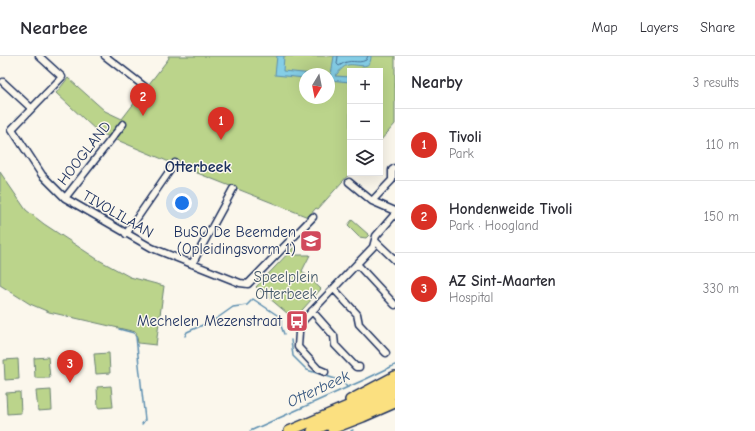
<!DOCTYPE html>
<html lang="en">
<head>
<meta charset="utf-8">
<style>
	:root { --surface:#fff; --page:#f2f2f3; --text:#2b2b33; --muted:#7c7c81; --line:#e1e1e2; --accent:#d93025 }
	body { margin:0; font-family:"Comic Neue",sans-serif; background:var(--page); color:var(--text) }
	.controls { position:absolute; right:12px; top:12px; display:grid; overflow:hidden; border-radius:0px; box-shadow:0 4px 16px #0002 }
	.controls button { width:36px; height:36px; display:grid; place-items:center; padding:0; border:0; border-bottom:1px solid var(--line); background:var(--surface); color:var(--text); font:20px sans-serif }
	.compass { position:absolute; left:299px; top:12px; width:36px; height:36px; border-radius:50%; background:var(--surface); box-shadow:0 4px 16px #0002; rotate:190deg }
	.you { position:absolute; left:182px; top:147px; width:14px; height:14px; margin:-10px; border:3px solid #fff; border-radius:50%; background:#1a73e8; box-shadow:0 0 0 6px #1a73e833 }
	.badge { display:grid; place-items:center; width:26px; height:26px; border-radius:50%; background:var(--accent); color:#fff; font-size:13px; font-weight:700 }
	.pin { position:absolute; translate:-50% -33px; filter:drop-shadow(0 1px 2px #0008) }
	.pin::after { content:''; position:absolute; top:21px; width:14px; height:12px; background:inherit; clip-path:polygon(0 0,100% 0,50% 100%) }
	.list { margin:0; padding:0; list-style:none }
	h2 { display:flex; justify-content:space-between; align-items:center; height:52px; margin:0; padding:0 16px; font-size:17px }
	h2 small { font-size:13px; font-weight:400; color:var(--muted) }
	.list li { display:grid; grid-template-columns:26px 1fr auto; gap:12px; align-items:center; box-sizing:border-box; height:72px; padding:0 16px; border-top:1px solid var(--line) }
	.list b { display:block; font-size:15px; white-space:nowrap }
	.list p { margin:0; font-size:13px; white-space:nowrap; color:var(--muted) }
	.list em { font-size:13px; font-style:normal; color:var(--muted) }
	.icon { flex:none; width:22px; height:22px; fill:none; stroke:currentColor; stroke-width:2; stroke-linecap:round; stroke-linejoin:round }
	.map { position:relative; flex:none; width:395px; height:375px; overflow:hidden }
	header { display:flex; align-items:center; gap:24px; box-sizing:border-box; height:56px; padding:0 20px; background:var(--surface); border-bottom:1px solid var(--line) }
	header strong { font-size:19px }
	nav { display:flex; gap:22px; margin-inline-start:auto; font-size:14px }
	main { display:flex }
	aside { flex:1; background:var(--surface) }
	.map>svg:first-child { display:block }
</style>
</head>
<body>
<header>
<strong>Nearbee</strong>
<nav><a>Map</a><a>Layers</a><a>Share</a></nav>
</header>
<main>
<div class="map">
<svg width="395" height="375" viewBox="0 0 395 375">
	<rect width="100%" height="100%" fill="#fbf7ec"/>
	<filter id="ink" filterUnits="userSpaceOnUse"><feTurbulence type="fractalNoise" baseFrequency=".025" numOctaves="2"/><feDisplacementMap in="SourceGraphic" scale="8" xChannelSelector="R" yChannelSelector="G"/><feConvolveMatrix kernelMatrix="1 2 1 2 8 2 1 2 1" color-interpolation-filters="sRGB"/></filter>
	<g filter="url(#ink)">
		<path fill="#bbd48b" stroke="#6b8274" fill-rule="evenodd" d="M168 0H395V68L380 85V15H350V117L318 153 316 152 308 161 167 105 98 76 56 37 68 22 105 55 122 63 169 2ZM305 18H329V42H305Z
			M0 116 26 154 44 168 97 203 130 221 164 230 156 289 138 287 136 276 49 256 30 248 0 229Z
			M352 164 369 179 366 182 359 181 350 172V171L348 169Z
			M294 191 295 199H310L302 215 321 233 294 263 256 231Z
			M109 297 110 317 96 318 94 298Z
			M48 301 50 322H35L34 302Z
			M18 303 19 323 5 324 4 304Z
			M111 330 113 351 98 352 97 331Z
			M51 334 52 354 38 355 36 335Z
			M20 336 21 357 7 358 6 337Z"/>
		<path fill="#85cee6" stroke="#5b8eb0" d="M277 0H284L283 15 313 18H305V22L275 19Z
			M334 0H371C371 16 357 7 348 9 343 10 339 16 335 20L350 21V26L329 24V19H331Z"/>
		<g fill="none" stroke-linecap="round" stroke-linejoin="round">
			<path stroke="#456f94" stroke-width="1" d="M338 0 337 8 339 10C351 1 357 9 366 4L368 0"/>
			<path stroke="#5b8eb0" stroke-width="1.5" d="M281 264V270L284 278
				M119 273 134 277 136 281 145 364 142 368
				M185 280 187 276 216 263 233 251 247 249 253 243 277 259
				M291 284 293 300 307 314 342 325 347 331
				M250 375 366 323 395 309
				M351 375 353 374"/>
			<g stroke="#1b2f5e" stroke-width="9">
				<path id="minor" d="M39 0 62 21 12 73 42 119 65 142 152 192 240 227 248 228 313 161
					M105 0 145 31
					M3 26 31 52
					M349 126 372 145 392 124V114L395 112
					M65 142 123 68
					M372 145 395 155
					M126 178 175 107
					M375 185 395 204
					M192 208 233 133
					M357 208 395 249
					M334 233 357 258 359 268 386 297
					M312 255 334 280 335 289 356 311H359
					M325 316 318 313 298 291 299 276 297 271 373 191 376 180 395 158"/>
			</g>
			<g stroke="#1b2f5e" stroke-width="12">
				<path id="highway" d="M350 344 395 320
					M332 373 363 361 395 347
					M289 375 395 330
					M312 375 372 349 395 337"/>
			</g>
			<use href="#minor" stroke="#fbf7ec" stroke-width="6"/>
			<use href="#highway" stroke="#fbe080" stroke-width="9"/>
		</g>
	</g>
	<defs>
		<g id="school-square" transform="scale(1.15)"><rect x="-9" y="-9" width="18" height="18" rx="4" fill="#d1495b" stroke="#fbf7ec"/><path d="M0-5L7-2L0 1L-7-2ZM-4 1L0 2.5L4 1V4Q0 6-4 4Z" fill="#fff"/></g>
		<g id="bus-square" transform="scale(1.15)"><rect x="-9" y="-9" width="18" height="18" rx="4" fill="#d1495b" stroke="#fbf7ec"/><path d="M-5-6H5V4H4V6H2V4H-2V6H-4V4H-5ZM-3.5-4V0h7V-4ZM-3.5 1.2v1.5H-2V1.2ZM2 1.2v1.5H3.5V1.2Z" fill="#fff"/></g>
	</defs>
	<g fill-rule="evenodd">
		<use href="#school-square" x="311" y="185"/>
		<use href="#bus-square" x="297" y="265"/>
	</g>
	<g text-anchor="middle" stroke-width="3" stroke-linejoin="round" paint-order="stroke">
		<g font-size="15" fill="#1b2f5e" stroke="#fbf7ec">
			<text transform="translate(84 97) rotate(-52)" y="5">HOOGLAND</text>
			<text transform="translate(118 158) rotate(30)" y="5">TIVOLILAAN</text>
		</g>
		<g font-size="15" fill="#1b2f5e" stroke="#fbf7ec" text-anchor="end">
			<text x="296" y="181">BuSO De Beemden<tspan x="296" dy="17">(Opleidingsvorm 1)</tspan></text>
			<text x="282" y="270">Mechelen Mezenstraat</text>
		</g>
		<g font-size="15" fill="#435869" stroke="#fbf7ec">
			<text x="286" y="226">Speelplein<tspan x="286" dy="17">Otterbeek</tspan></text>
		</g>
		<g font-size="16" font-weight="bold" fill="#1b2f5e" stroke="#fbf7ec">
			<text x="198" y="116">Otterbeek</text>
		</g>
		<g font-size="16" font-style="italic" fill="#365780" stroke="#fbf7ec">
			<text transform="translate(318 332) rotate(-25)" y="6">Otterbeek</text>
		</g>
	</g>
</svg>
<div class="controls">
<button>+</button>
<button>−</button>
<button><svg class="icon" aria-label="layers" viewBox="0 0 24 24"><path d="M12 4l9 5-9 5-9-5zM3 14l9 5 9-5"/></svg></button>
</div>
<svg class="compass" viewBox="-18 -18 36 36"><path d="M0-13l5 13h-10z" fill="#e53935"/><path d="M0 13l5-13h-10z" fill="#7c7c81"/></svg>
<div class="you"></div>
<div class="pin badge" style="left:221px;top:84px">1</div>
<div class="pin badge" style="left:143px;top:60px">2</div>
<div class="pin badge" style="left:70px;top:327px">3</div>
</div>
<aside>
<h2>Nearby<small>3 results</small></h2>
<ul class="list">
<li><span class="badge">1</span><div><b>Tivoli</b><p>Park</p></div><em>110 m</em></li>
<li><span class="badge">2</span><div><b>Hondenweide Tivoli</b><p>Park · Hoogland</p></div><em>150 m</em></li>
<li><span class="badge">3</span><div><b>AZ Sint-Maarten</b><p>Hospital</p></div><em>330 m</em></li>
</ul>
</aside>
</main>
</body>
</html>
